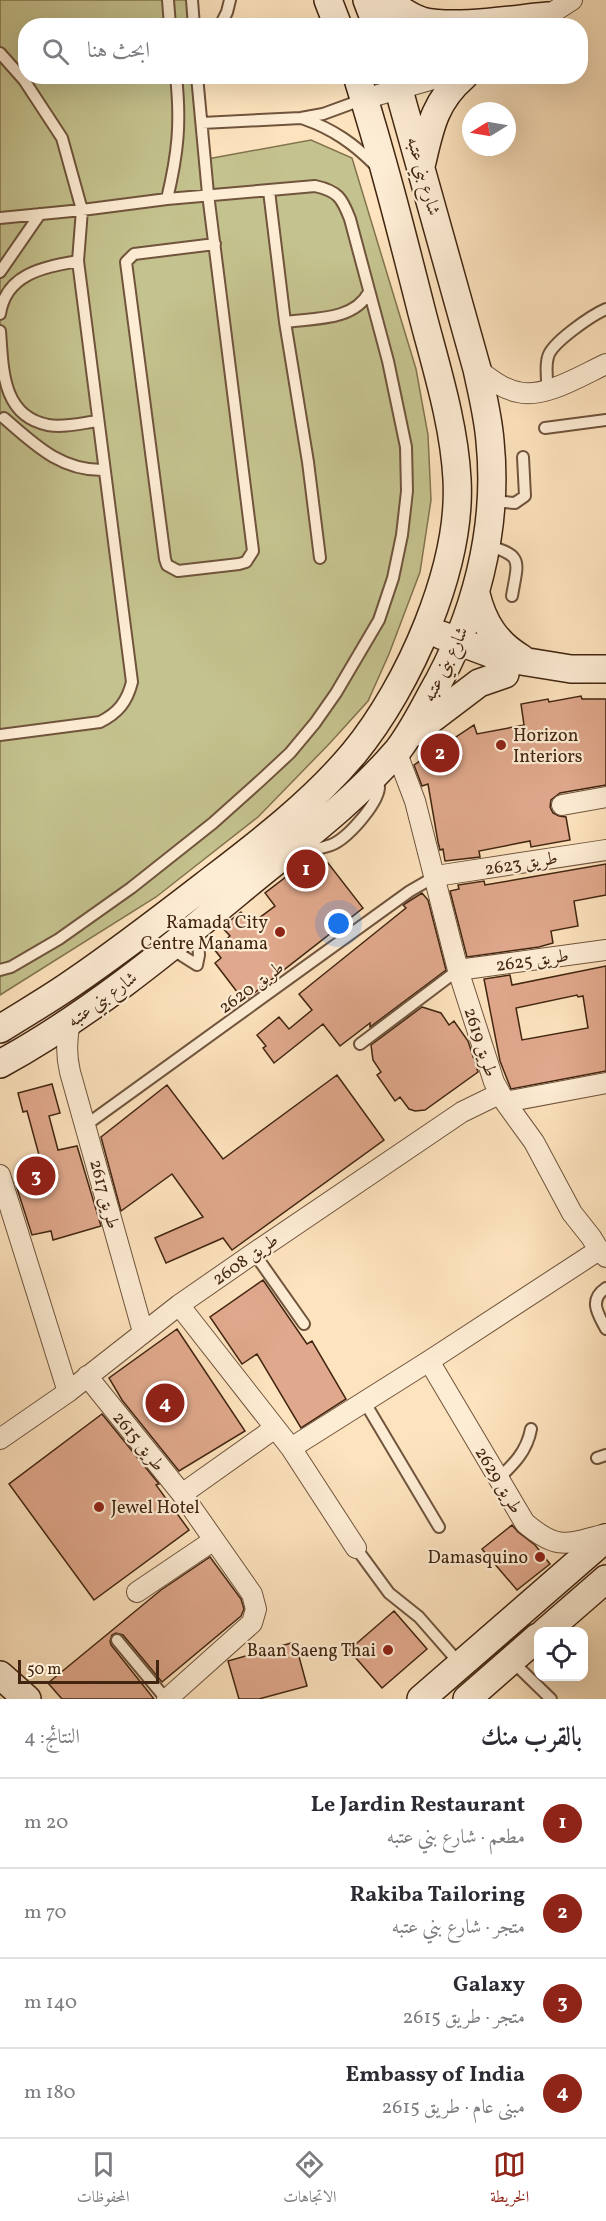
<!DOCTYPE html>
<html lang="ar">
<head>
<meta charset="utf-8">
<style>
	:root { --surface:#fff; --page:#f7f7f7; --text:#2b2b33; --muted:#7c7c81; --line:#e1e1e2; --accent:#8f2418 }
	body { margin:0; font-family:Vollkorn,Amiri,serif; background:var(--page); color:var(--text); direction:rtl }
	.controls { position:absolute; right:18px; bottom:18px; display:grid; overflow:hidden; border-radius:12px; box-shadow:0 6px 24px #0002 }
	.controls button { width:54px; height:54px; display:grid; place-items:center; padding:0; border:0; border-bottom:2px solid var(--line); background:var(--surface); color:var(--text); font:30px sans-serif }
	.compass { position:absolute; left:462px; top:102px; width:54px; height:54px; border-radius:50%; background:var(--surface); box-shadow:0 6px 24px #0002; rotate:259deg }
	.scale { position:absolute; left:18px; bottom:15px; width:141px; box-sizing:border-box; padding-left:6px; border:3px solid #412510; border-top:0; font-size:16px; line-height:21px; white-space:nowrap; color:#412510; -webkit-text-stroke:4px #feedd5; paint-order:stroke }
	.you { position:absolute; left:339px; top:924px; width:21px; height:21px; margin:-15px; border:4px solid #fff; border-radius:50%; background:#1a73e8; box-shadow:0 0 0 9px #1a73e833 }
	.badge { display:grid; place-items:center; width:39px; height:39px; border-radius:50%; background:var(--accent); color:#fff; font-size:20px; font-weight:700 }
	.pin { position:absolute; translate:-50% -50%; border:3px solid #fff; box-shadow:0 2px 6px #0006 }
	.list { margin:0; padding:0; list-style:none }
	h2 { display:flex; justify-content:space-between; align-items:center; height:78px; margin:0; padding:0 24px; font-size:26px }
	h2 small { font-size:20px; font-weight:400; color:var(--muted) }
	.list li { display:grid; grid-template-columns:39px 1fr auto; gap:18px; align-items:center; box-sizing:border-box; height:90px; padding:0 24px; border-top:2px solid var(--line) }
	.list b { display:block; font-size:22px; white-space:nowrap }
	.list p { margin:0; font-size:20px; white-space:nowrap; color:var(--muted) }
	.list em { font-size:20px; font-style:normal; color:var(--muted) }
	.icon { flex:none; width:33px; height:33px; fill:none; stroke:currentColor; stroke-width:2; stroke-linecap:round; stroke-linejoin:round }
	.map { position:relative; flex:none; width:606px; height:1699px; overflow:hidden; direction:ltr }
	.search { position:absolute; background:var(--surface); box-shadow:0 6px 24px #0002; left:18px; right:18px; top:18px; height:66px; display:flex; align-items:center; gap:15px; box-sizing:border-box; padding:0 21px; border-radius:24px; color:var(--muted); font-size:22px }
	.sheet { height:438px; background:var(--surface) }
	nav { display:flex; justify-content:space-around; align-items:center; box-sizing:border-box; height:84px; border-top:2px solid var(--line); background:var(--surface); font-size:16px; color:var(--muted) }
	nav a { display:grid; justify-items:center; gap:3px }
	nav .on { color:var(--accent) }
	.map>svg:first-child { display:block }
</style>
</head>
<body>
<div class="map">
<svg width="606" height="1699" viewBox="0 0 606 1699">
	<rect width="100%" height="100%" fill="#fde3be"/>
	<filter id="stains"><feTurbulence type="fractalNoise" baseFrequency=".00333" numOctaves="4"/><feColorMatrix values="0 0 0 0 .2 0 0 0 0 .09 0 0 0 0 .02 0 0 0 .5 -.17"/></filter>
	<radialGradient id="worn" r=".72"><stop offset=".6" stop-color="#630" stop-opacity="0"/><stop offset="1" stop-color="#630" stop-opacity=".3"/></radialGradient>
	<path fill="#c4c28e" stroke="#82744f" stroke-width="1.5" d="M0 0H192L195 25 26 26V76L199 77 207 159 311 140 352 158 416 369 428 435 431 500 420 572 389 654 368 701 330 743 258 817 156 897 0 995Z"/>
	<path fill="#e0a88c" stroke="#412510" stroke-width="1.5" fill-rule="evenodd" d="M581 696 582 699H606V785L560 793 551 800 550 807 553 813 559 816 566 817 570 840 531 847 530 841 479 851 480 857 445 861 443 849 440 850 438 842 428 784 422 786 414 765 474 725 477 734 524 725 521 704 548 699 549 702Z
		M312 857 321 869 328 863 363 908 244 1001 215 963 221 958 214 949 230 936 222 927 241 912 251 924 275 906 265 893Z
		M606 864V895L574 901 578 926 551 931 553 943 539 947 467 957 450 891 459 889 458 885 484 881 485 885Z
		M422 893 428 900 446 970 370 1027V1023L340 1046 323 1024 274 1063 263 1048 266 1046 257 1035 279 1017 289 1029 312 1010 299 994 406 908 403 905Z
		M606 966V1071L511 1089 500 1061 484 979 510 975 512 985ZM577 995 578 997 583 996 588 1028 522 1040 516 1008Z
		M422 1007 441 1013 449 1025 454 1021 468 1041 478 1072 425 1110 415 1111 409 1109 400 1097 395 1101 377 1075 381 1072 373 1060 371 1045Z
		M337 1075 384 1140 232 1250 223 1238 166 1263 155 1238 203 1217 172 1174 121 1211 101 1137 167 1085 223 1159Z
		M52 1084 60 1113 49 1116 58 1150 77 1146 101 1226 53 1240 51 1231 32 1235 15 1182 36 1177 32 1157 39 1155 27 1111 23 1112 18 1093Z
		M263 1280 307 1344 312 1341 346 1399 301 1428 257 1354 242 1364 210 1317Z
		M177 1329 245 1431 179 1471 122 1400 109 1378Z
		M102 1414 159 1484 156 1485 189 1530 94 1600 9 1484Z
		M512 1525 518 1532 535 1545 550 1564 517 1590 482 1549Z
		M210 1557 241 1599 244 1609 241 1616 162 1682 123 1635 116 1633 112 1635 110 1641 111 1645 154 1699H62L48 1683 161 1590Z
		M394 1611 427 1649 382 1688 349 1650Z
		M295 1642 307 1686 259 1699H239L228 1661Z"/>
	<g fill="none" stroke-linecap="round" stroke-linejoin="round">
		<g stroke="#70543c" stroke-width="14">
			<path id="lane" d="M168 0 170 26
				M192 0 194 26
				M220 26 227 12 230 0
				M0 53 24 80 62 138 82 210 78 261 132 682C127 702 118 713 100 722L0 735
				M197 76 208 194 253 551 246 562 239 564 178 571 167 565 165 559 126 262 134 254 215 244
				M304 119C333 129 354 144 375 165
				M202 123 301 118 323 114 364 99
				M269 191 285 322 308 462 320 558
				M167 199C178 153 181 123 176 76
				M0 218 82 210 167 199 315 186C338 191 342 198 350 219L388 361 406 447 407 491 402 535 393 578 379 620 336 693 315 723 290 753 261 780 213 823 131 888 59 939 11 967 0 970
				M0 272 40 214
				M0 314C6 273 45 267 78 261
				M285 322C314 318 354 321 369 292
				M0 331C3 367 1 416 48 425 64 428 82 423 98 421
				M548 390C547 380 545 367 548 357 551 343 592 315 606 309
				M4 418C35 445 61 471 104 470
				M545 428 606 420
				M491 501 515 503 525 496 523 457
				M486 545C524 556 518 560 512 596
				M298 851C308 851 322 848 331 845 347 839 377 805 379 788 379 784 378 781 377 778
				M169 953H178L197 965 199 955 197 929
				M360 1044 458 970
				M86 1125 410 891 436 876
				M254 1253 304 1324
				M606 1288C588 1300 598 1314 606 1329
				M364 1401 439 1527
				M597 1458 606 1455
				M498 1479C514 1464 527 1451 531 1429
				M356 1548 389 1593 419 1617 461 1665
				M117 1640 166 1699
				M512 1661 551 1699"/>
		</g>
		<g stroke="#70543c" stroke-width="22">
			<path id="street" d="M536 23 572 0
				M364 99 444 76
				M477 369C489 378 502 389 518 392 544 399 582 375 606 364
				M396 751 415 801 458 970 494 1082 505 1102 534 1142 572 1213 591 1237 599 1250 606 1257
				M562 805 606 797
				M436 876 606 850
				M458 970 606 950
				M70 1023C66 1040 66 1055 70 1072L143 1332
				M505 1102 606 1083
				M0 1175 68 1392
				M179 1305 291 1448 356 1548
				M429 1361 525 1523C558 1551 567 1544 606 1534
				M87 1376 182 1494 252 1594 256 1609 252 1623 167 1699
				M0 1439 68 1392 179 1305 254 1253 462 1112 499 1094
				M291 1448 429 1361 599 1250
				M182 1494 275 1428
				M137 1592 214 1540"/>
		</g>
		<g stroke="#412510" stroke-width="30">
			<path id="secondary" d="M328 0 338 26
				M367 0 377 26
				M386 0C397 8 409 17 422 21 455 29 513 19 548 16
				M422 162C430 127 435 101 464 76
				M476 594C483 623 496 643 521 658
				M441 635 503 658 571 669H606
				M413 733 479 683 505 674
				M0 1029C25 1013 50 999 74 982 121 950 166 915 210 881 261 842 313 802 354 753 409 686 462 567 457 479 454 423 436 367 422 313 402 234 382 155 357 76
				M0 1064C86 1017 162 955 237 893 293 846 350 806 398 750 411 733 421 714 431 695 475 619 499 529 490 441 488 416 482 393 477 369L395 76
				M545 1632 606 1579
				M0 1675 27 1699
				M421 1699 606 1538
				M467 1699 538 1637"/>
		</g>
		<use href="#lane" stroke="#feedd5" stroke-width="10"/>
		<use href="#street" stroke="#feedd5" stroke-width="20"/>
		<use href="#secondary" stroke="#feedd5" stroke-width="27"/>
	</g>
	<g fill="#8f2418" stroke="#feedd5" stroke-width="2">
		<circle cx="501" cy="745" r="6"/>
		<circle cx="280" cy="932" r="6"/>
		<circle cx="99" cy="1507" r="6"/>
		<circle cx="540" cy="1557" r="6"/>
		<circle cx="388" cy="1650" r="6"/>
	</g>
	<g text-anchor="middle" stroke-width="4.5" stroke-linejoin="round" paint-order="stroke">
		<g font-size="18" fill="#412510" stroke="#feedd5">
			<text transform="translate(424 176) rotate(74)" y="6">شارع بني عتبه</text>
			<text transform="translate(445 664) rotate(-64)" y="6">شارع بني عتبه</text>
			<text transform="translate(521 863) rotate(-9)" y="6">طريق 2623</text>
			<text transform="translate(532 960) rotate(-8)" y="6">طريق 2625</text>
			<text transform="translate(251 987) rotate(-36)" y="6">طريق 2620</text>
			<text transform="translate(102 999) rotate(-36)" y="6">شارع بني عتبه</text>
			<text transform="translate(481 1042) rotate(72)" y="6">طريق 2619</text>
			<text transform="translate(105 1194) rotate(75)" y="6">طريق 2617</text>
			<text transform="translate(245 1259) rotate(-35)" y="6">طريق 2608</text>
			<text transform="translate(139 1441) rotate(51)" y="6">طريق 2615</text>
			<text transform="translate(499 1480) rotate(59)" y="6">طريق 2629</text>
		</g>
		<g font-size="18" fill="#412510" stroke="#feedd5" text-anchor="end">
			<text x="513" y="741" text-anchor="start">Horizon<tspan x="513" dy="21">Interiors</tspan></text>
			<text x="268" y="928">Ramada City<tspan x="268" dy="21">Centre Manama</tspan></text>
			<text x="111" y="1513" text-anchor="start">Jewel Hotel</text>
			<text x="528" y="1563">Damasquino</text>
			<text x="376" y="1656">Baan Saeng Thai</text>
		</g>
	</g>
	<rect width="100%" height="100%" filter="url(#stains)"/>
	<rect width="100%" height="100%" fill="url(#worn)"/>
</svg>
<div class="controls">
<button><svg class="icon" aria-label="locate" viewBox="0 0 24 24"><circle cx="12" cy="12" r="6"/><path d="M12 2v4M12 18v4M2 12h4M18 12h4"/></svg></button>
</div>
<svg class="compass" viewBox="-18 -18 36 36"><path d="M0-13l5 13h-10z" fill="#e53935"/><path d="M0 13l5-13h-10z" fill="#7c7c81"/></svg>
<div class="scale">50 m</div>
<div class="you"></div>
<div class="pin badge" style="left:306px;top:869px">1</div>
<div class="pin badge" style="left:440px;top:753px">2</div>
<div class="pin badge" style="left:36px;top:1176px">3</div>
<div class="pin badge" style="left:165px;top:1403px">4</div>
<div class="search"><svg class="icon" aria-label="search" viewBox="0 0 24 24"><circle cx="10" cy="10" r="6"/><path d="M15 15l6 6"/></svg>ابحث هنا</div>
</div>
<section class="sheet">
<h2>بالقرب منك<small>النتائج: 4</small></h2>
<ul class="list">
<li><span class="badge">1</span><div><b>Le Jardin Restaurant</b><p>مطعم · شارع بني عتبه</p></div><em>20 m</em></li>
<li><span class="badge">2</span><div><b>Rakiba Tailoring</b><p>متجر · شارع بني عتبه</p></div><em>70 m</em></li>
<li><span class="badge">3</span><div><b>Galaxy</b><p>متجر · طريق 2615</p></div><em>140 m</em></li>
<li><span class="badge">4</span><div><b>Embassy of India</b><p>مبنى عام · طريق 2615</p></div><em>180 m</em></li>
</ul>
</section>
<nav>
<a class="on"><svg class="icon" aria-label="map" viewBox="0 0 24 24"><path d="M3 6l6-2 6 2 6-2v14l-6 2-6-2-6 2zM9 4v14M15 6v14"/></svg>الخريطة</a>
<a><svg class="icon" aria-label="directions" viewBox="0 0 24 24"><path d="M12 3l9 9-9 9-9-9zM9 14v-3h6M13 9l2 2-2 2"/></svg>الاتجاهات</a>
<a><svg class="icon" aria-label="saved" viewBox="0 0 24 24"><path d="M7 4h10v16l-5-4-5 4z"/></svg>المحفوظات</a>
</nav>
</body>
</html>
